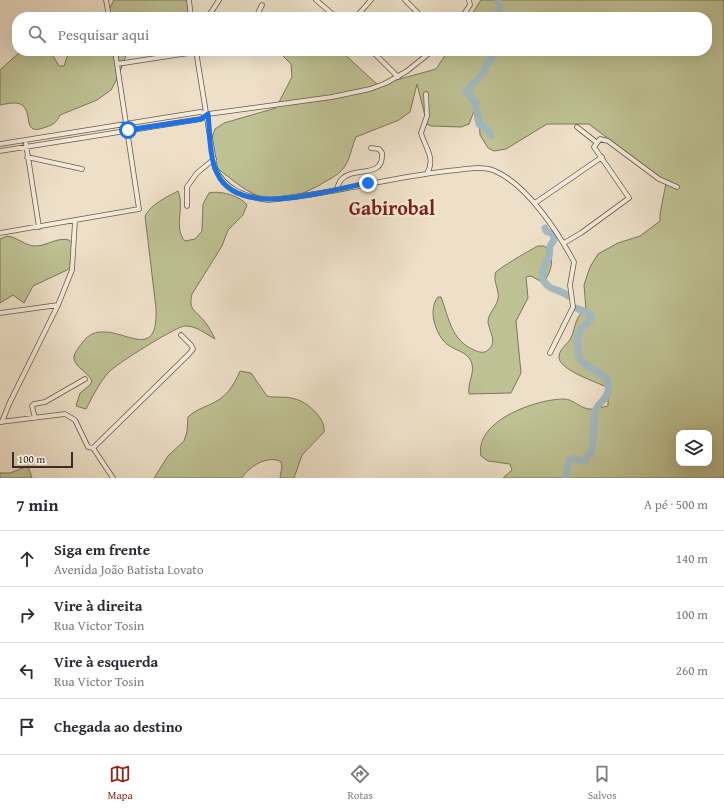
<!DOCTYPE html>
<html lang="pt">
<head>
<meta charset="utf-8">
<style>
	:root { --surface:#fff; --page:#f2f2f3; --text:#2b2b33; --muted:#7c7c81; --line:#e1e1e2; --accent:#8f2418 }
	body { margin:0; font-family:"Gentium Book Plus",serif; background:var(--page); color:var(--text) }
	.controls { position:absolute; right:12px; bottom:12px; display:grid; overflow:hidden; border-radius:8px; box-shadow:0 4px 16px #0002 }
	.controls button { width:36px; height:36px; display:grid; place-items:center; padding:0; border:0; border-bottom:1px solid var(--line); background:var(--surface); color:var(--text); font:20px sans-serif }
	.scale { position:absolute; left:12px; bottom:10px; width:61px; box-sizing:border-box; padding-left:4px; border:2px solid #392c24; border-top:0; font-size:11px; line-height:14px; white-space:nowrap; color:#392c24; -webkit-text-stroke:3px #f4ebdb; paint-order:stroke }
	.stop { position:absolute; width:12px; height:12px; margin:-9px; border:3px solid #1a73e8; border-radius:50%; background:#fff }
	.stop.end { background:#1a73e8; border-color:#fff; box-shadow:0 1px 4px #0008 }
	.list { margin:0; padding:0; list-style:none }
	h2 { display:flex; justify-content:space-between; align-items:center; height:52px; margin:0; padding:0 16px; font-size:17px }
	h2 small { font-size:13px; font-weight:400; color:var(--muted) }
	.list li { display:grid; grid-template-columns:26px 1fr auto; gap:12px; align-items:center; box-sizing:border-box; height:56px; padding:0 16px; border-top:1px solid var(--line) }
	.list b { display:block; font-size:15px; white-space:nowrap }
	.list p { margin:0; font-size:13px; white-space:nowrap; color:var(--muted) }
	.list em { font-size:13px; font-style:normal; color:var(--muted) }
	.icon { flex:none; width:22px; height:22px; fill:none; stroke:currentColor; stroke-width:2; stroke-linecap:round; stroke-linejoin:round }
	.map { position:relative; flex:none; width:724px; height:478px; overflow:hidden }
	.search { position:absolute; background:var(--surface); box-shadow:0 4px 16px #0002; left:12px; right:12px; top:12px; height:44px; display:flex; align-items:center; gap:10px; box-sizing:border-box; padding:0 14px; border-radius:16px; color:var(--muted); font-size:15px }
	.sheet { height:276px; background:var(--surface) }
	nav { display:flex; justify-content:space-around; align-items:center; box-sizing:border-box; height:56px; border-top:1px solid var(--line); background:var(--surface); font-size:11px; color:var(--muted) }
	nav a { display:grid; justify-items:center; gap:2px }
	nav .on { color:var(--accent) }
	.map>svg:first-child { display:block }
</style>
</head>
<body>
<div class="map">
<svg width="724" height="478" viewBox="0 0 724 478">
	<rect width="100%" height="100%" fill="#eee0c8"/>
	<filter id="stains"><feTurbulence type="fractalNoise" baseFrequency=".005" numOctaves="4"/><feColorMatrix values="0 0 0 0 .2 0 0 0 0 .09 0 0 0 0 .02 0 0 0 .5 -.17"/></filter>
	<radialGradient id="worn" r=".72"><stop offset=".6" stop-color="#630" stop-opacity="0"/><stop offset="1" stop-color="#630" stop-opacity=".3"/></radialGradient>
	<path fill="#bec193" stroke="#7c765c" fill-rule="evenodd" d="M114 0H188L191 17H105Z
		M481 0H724V478H503L512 470 510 464 488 461 481 456C474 421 536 399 564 399 573 399 580 408 589 409 595 410 602 407 608 406V388C598 382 557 370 559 356 560 348 568 344 571 338 576 326 575 316 586 309L584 285 590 267 598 254 618 243 640 236 660 221V214L666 183 589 124H547L506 149 494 151 488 148 480 135 478 101 469 124 461 127 431 126 427 124 417 84 410 112 399 120 356 137C352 146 350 159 345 166 339 176 327 180 318 186 270 211 254 198 216 167L212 138 215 129 224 123 276 108 292 77 291 64 278 51H341L378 85 436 69 448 51H707V17H470ZM679 433H709V463H679Z
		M21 51H50L59 66H64L69 51H128L117 79 111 90 97 100 60 115C57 122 53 125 46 127 21 137 34 114 22 105 16 101 6 104 0 105V70Z
		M178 191C185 207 173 228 185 241L195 239 202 231 203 204 209 193C219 190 241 196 247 205L243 215 228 230 222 246 192 294C188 311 196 310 205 322 209 327 212 333 215 339 206 334 195 325 184 326 174 328 116 364 109 372 99 383 93 396 86 409L76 406 80 393 90 385 92 381C88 372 76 368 74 359 73 354 79 347 82 343 107 307 159 376 156 308L145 216C151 204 167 197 178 191Z
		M7 236C18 237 26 247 37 246 48 245 58 237 69 240L72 243V266L67 270 33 286 24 303 13 295 0 303V239Z
		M538 246H544L548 249C554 259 552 270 545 280L540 281 531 276 526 277 528 298 516 321 521 373 511 393 469 394C467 383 476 372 471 361 467 352 455 350 448 345 436 336 427 310 438 297H441C449 318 451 340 474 350 478 352 484 354 488 350 498 342 489 331 488 322 488 313 496 308 498 299 500 291 492 280 496 272 498 269 533 248 538 246Z
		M240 371 251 373 267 396C276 398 286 396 295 399 308 402 326 419 324 432L302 455 294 478H280L282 466 281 462C269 454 248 467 242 478H154L168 456 184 441 187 432 188 417C194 411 202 408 209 405 226 398 233 387 240 371Z
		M28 466 32 478H0V473H10Z"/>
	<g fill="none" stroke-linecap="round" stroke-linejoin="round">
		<path stroke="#a1bac1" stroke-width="7" d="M496 17 500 7 498 0
			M490 51 492 58 485 67V71L466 91 475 102 479 124 488 130 491 136
			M545 228 546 231 553 234 554 240 550 246 549 257 543 270 542 278C550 293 558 287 568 296
			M566 478 569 460 574 458 581 461 586 460 592 450 595 412C597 403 607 400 608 391 612 372 589 371 581 360 578 357 578 352 578 348 577 343 576 338 579 333 582 327 587 324 591 319V316L589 313 576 308"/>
		<g stroke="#66594d" stroke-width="5.5">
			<path id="minor" d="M106 0 109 17
				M189 0 191 17
				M316 0 336 17
				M405 0 422 17
				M208 17 219 0
				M256 17 262 5
				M356 17 371 0
				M462 17 470 5 469 0
				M196 51 215 168C225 190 246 197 268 200 328 195 387 178 447 171 462 170 481 165 495 171 527 185 558 232 574 262L570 285 573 307 550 353
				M372 51 398 77
				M117 64 202 51
				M426 94 427 116 421 133C425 147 436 159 427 173
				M577 127 596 142
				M0 144 200 112 208 114 332 97 370 89 386 83 407 71 432 51
				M26 144 39 227
				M0 151 201 119 208 114
				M27 157 82 169
				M337 189C338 186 339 182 341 180 354 165 384 180 382 153L379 149 371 148
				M535 203 602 157
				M187 206V187L197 173 214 159
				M0 233 139 209 115 51
				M564 243 581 233 629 198 594 147 600 139 608 141 659 179 677 187
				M0 313 58 305
				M35 418 32 406 34 404 45 402 85 379
				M0 422 65 414 75 420 88 447 93 448 189 354 193 349 191 345 181 335
				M2 422 9 404 58 305 72 270 75 221
				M93 448 113 478"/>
		</g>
		<use href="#minor" stroke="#f4ebdb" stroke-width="4"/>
	</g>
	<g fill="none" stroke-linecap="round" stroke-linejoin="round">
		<path stroke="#1a73e8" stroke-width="5" d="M128 130 201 119 208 114C210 133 209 158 218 175 241 220 331 189 368 183"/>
	</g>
	<g text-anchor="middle" stroke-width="4" stroke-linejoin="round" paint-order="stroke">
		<g font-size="20" font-weight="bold" fill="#7a1f14" stroke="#f4ebdb">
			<text x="392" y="215">Gabirobal</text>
		</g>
	</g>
	<rect width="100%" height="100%" filter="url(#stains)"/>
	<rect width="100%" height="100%" fill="url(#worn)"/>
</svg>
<div class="controls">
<button><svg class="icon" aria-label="layers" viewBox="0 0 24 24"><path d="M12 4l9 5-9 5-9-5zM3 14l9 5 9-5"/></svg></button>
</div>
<div class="scale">100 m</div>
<div class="stop" style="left:128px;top:130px"></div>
<div class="stop end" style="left:368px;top:183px"></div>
<div class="search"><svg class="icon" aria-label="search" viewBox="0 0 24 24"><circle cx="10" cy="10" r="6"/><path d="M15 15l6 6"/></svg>Pesquisar aqui</div>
</div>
<section class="sheet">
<h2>7 min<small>A pé · 500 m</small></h2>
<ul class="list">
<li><svg class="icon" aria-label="ahead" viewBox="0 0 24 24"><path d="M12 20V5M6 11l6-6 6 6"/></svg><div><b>Siga em frente</b><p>Avenida João Batista Lovato</p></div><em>140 m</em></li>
<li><svg class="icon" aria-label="right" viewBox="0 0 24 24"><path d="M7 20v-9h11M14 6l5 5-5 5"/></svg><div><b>Vire à direita</b><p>Rua Victor Tosin</p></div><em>100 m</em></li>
<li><svg class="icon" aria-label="left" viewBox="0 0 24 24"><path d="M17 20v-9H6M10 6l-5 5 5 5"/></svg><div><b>Vire à esquerda</b><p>Rua Victor Tosin</p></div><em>260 m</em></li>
<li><svg class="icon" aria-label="arrive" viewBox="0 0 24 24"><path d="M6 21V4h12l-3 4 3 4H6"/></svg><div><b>Chegada ao destino</b></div></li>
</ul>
</section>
<nav>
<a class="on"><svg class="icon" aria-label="map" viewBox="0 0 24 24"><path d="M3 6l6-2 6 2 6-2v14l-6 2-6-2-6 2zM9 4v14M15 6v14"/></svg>Mapa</a>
<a><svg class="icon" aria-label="directions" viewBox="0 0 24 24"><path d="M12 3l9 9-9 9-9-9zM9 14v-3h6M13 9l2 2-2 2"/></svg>Rotas</a>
<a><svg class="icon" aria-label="saved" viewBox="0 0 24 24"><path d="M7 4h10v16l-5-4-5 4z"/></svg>Salvos</a>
</nav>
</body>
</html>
